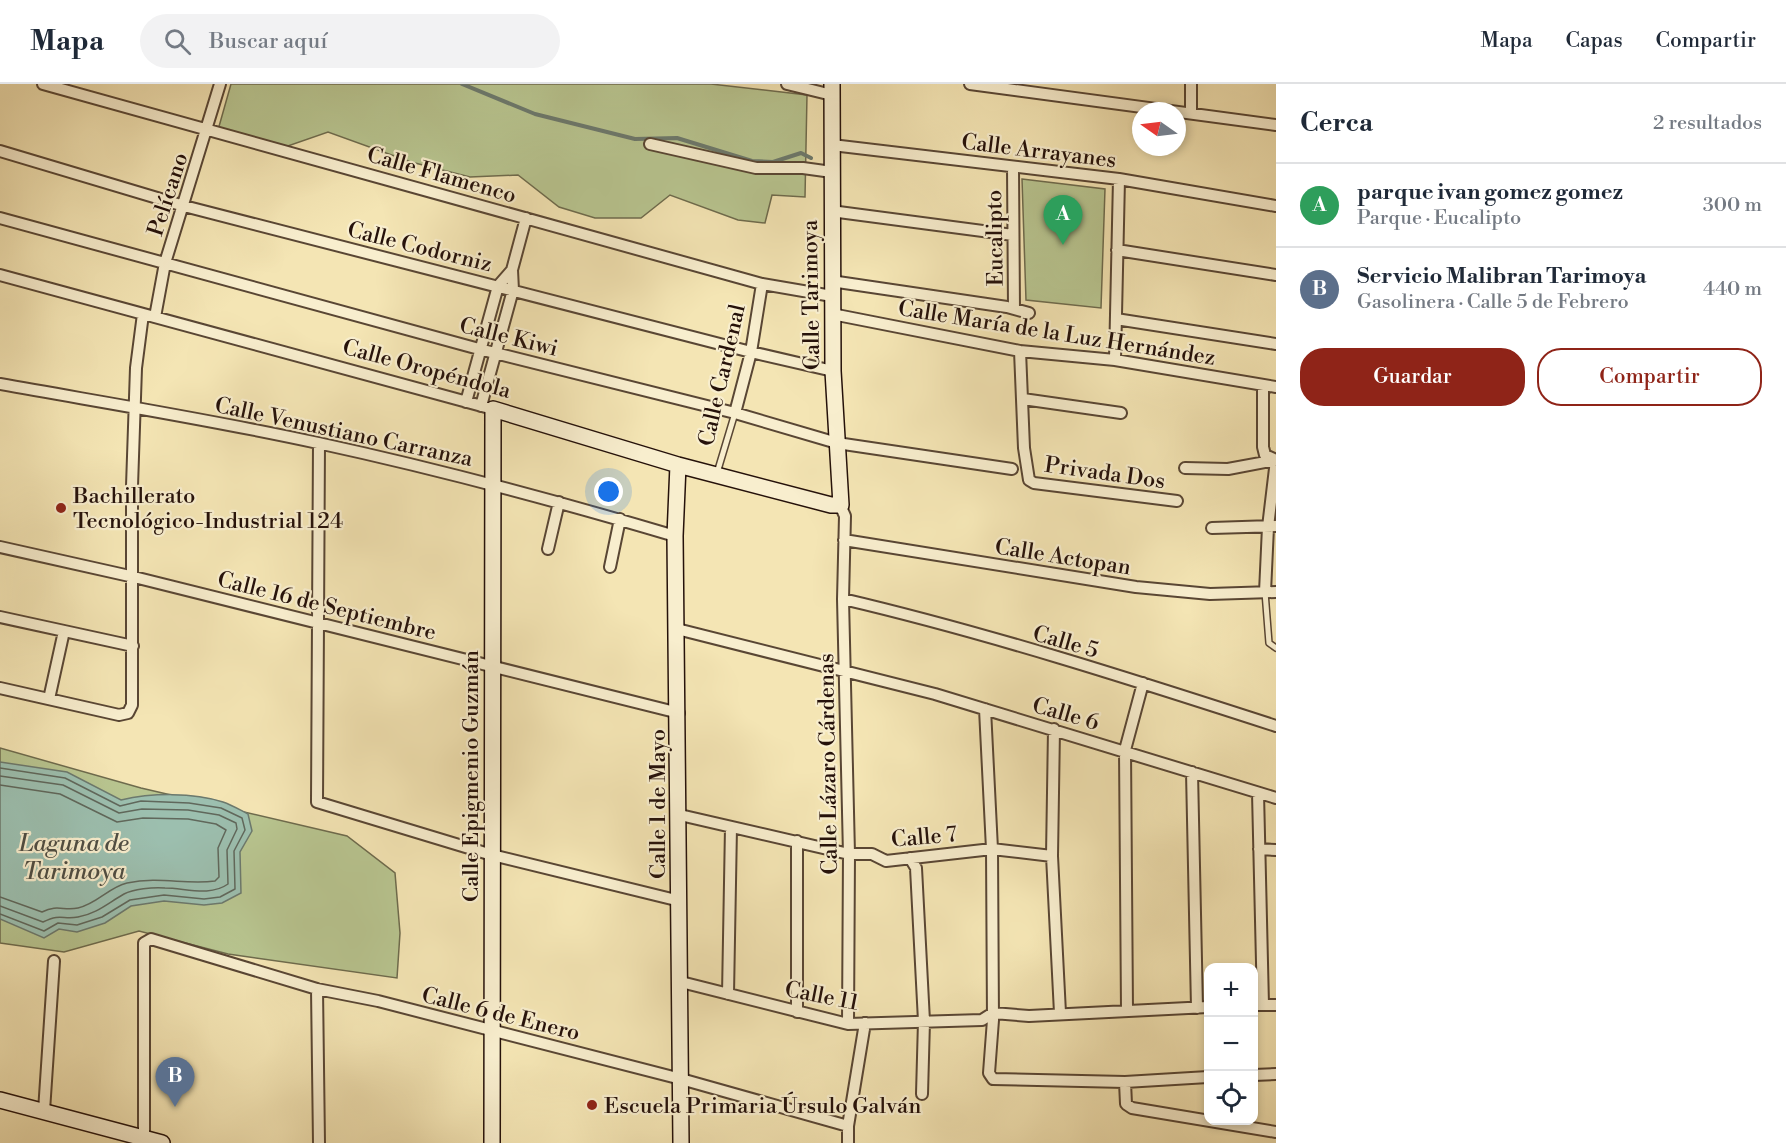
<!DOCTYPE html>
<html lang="es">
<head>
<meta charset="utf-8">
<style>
	:root { --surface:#fff; --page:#f2f2f3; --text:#1f2937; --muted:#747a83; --line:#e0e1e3; --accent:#8f2418 }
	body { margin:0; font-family:"Libre Bodoni",serif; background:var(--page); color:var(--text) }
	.controls { position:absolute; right:18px; bottom:18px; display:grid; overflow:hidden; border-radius:12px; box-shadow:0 3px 9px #0003 }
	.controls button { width:54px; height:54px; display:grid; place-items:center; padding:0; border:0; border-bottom:2px solid var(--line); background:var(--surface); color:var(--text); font:30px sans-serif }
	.compass { position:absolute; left:1132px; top:18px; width:54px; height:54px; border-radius:50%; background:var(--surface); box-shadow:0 3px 9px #0003; rotate:284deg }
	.you { position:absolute; left:609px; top:408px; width:21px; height:21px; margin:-15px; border:4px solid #fff; border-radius:50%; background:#1a73e8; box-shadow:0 0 0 9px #1a73e833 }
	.badge { display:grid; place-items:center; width:39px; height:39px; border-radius:50%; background:var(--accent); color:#fff; font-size:20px; font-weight:700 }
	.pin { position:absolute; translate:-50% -50px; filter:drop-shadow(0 2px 3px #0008) }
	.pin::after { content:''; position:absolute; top:32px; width:21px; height:18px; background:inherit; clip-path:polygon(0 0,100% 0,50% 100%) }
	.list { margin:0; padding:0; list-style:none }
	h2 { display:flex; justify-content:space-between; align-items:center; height:78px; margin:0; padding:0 24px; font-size:26px }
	h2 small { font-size:20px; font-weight:400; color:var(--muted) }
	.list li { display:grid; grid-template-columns:39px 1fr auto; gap:18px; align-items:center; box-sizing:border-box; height:84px; padding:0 24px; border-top:2px solid var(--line) }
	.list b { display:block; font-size:22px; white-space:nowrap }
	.list p { margin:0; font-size:20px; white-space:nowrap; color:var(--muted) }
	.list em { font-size:20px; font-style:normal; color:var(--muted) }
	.actions { display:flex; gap:12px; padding:18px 24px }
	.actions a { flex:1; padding:14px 0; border:2px solid var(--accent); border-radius:24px; text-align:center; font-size:21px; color:var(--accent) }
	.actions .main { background:var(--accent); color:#fff }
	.icon { flex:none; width:33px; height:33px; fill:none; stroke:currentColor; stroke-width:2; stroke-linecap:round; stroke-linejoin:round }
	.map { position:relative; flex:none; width:1276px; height:1059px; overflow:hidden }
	header { display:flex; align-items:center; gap:36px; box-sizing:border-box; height:84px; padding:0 30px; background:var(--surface); border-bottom:2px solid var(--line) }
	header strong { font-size:28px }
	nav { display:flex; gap:33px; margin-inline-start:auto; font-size:21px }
	.search { width:420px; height:54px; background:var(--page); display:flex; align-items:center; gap:15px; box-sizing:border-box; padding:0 21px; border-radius:33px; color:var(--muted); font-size:22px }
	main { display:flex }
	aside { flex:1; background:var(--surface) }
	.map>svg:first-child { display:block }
</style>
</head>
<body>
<header>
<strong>Mapa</strong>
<div class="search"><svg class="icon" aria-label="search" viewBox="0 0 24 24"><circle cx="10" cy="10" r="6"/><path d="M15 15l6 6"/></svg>Buscar aquí</div>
<nav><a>Mapa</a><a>Capas</a><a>Compartir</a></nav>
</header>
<main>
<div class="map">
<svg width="1276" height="1059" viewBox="0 0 1276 1059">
	<rect width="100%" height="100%" fill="#f4e5b4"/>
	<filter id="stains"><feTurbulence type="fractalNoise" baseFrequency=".00333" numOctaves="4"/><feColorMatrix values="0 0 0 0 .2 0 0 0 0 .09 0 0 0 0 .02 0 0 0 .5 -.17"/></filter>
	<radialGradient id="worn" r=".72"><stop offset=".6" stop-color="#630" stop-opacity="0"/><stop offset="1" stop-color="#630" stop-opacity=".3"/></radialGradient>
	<path fill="#b8c590" stroke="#6e6b4d" stroke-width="1.5" d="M231 0H711L807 11 805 113 772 111 765 139 738 136 670 111 641 134H595L559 123 518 91 470 93 411 78 328 48 285 63 218 46Z
		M1022 95 1105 105 1101 224 1026 216Z
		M0 664 141 704 347 752 395 789 400 849 397 894 228 870 139 847 64 868 0 859Z"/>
	<path fill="#9cbfaf" stroke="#6c796d" stroke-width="1.5" d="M0 678 67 688 121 716C151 709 193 708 223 718 232 721 240 726 248 730L252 747 240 768 241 809 222 819 204 821 164 817 131 822 105 839 77 848 59 845 44 854 0 835Z"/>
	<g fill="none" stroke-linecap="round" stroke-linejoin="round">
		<path stroke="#60685c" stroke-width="1.5" d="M0 684 65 694 120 722 141 717 189 719 221 724 242 734 245 746 234 767 235 805 220 813 204 815 164 811 130 816 102 833 77 841 58 839 44 847 0 830
			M0 692 63 701 119 729 142 725 188 726 219 731 236 739 237 745 227 766 228 800C210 813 185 804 165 804 153 803 133 805 124 810 108 819 96 830 78 833 62 836 62 829 43 838L0 822
			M0 701 60 710 117 738 143 734 188 735 216 740 226 746 218 764 219 793 215 797C185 801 160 792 127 799 109 803 97 820 78 824 63 827 58 820 42 828L0 813"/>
		<path stroke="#6c796d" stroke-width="4" d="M462 0 535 30 635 55 677 54 752 77 773 78 801 69 811 74"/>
		<g stroke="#594634" stroke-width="8">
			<path id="lane" d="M717 389 735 329
				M1265 508 1269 559 1276 564"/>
		</g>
		<g stroke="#594634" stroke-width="14">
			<path id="street" d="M43 0 762 200 832 212
				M787 0 832 11
				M970 0 1276 41
				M1191 29V0
				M650 60 756 84H803L832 88
				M832 61 1119 95 1276 122
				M0 67 184 122 751 268 833 287
				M1013 83 1014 225
				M831 127 1013 151
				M0 134 479 265 735 329 837 359 1012 385
				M1117 166 1276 191
				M0 191 493 325
				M831 197 1007 223 1029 229
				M832 230 1020 267 1115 276 1276 303
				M155 233 165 179 220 0
				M1116 235 1276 260
				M1020 267 1024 364 1029 396 1034 399 1177 417
				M1115 276 1119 95
				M0 300C106 319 213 336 318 359 438 385 557 417 675 452
				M1263 302V363L1265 371 1276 376 1268 443 1265 508
				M1023 315 1121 329
				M466 318 498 202 512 186
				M481 322 513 206 512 186 526 134
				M735 329 751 268 762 200
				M319 359 317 718 492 771 680 817
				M1185 384 1228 385 1276 376
				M840 421 845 432 843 515 849 770 848 940
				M1212 444 1276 442
				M844 456 1136 503 1210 510 1276 508
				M0 463 134 493 679 629
				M548 465 559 418
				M610 483 620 435
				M843 515C988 549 1134 596 1276 642
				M0 533 133 562
				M677 545 935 610 1276 714
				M0 604 119 631 128 629 132 621V402L136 284 143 230
				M49 615 64 547
				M985 625 992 765 993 936 989 989 993 995 1125 998 1208 993
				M1054 645 1052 772 1060 929
				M1192 688 1197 924
				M1258 709 1263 921
				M680 731 849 770H872L886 777 992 765 1052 772
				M1259 765 1276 766
				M910 774 916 784 924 937 922 1010
				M681 898 848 940 982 936 993 929 1029 932 1208 923
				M317 905 319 1059
				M728 910 731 743
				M1254 921H1276
				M1127 926 1125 666 1143 599
				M797 928V757
				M1254 991 1276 990
				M1125 998 1126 1020 1132 1024 1276 1048
				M44 1027 54 877
				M144 1054V859L151 855 317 905 378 917 681 995 848 1042
				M848 1059V1042L865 939"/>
		</g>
		<g stroke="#25110a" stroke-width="18">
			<path id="secondary" d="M678 381 675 452 681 1059
				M0 1016 162 1059
				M492 1059 493 325 678 381 831 421H841L833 287 832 0"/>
		</g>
		<use href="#lane" stroke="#f8eece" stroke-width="5"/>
		<use href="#street" stroke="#f8eece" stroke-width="10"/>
		<use href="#secondary" stroke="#f8eece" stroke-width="15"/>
	</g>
	<g fill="#8f2418" stroke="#f8eece" stroke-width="2">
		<circle cx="61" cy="424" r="6"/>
		<circle cx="592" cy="1021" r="6"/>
	</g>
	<g text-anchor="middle" stroke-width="4.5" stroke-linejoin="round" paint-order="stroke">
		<g font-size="22" fill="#25110a" stroke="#f8eece">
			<text transform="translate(1039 66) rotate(7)" y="8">Calle Arrayanes</text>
			<text transform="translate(442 90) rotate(16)" y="8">Calle Flamenco</text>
			<text transform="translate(167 110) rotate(-72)" y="8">Pelícano</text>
			<text transform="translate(994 154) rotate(-91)" y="8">Eucalipto</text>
			<text transform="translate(420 162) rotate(14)" y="8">Calle Codorniz</text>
			<text transform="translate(810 211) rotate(-91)" y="8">Calle Tarimoya</text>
			<text transform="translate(1057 248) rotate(9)" y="8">Calle María de la Luz Hernández</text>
			<text transform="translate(509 252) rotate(14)" y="8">Calle Kiwi</text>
			<text transform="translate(427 284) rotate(15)" y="8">Calle Oropéndola</text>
			<text transform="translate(721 291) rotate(-77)" y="8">Calle Cardenal</text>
			<text transform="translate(344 347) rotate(12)" y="8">Calle Venustiano Carranza</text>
			<text transform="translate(1105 388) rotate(8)" y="8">Privada Dos</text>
			<text transform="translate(1063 472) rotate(9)" y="8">Calle Actopan</text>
			<text transform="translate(327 521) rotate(14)" y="8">Calle 16 de Septiembre</text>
			<text transform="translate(1066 557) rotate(16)" y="8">Calle 5</text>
			<text transform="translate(1066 629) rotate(16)" y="8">Calle 6</text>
			<text transform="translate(827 680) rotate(-91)" y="8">Calle Lázaro Cárdenas</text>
			<text transform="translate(470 692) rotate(-90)" y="8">Calle Epigmenio Guzmán</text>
			<text transform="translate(657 720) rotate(-90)" y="8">Calle 1 de Mayo</text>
			<text transform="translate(924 752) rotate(-5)" y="8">Calle 7</text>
			<text transform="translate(822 911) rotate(11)" y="8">Calle 11</text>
			<text transform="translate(501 929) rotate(14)" y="8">Calle 6 de Enero</text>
		</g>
		<g font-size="22" fill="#25110a" stroke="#f8eece" text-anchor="start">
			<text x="73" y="419">Bachillerato<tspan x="73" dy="25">Tecnológico-Industrial 124</tspan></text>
			<text x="604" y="1029">Escuela Primaria Úrsulo Galván</text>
		</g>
		<g font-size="24" font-style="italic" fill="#4f4e44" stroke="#f8eece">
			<text x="74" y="767">Laguna de<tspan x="74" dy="28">Tarimoya</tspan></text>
		</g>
	</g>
	<rect width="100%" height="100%" filter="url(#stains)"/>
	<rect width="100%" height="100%" fill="url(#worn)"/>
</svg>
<div class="controls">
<button>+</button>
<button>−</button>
<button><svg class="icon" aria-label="locate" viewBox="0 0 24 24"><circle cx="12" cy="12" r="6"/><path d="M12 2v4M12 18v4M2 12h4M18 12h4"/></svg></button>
</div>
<svg class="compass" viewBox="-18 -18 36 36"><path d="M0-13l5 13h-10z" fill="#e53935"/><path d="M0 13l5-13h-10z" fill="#747a83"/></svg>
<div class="you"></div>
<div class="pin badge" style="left:1063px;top:161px;background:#2e9e5b">A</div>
<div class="pin badge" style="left:175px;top:1023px;background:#5c6f8a">B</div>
</div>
<aside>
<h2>Cerca<small>2 resultados</small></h2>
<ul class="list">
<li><span class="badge" style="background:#2e9e5b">A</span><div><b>parque ivan gomez gomez</b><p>Parque · Eucalipto</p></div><em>300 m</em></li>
<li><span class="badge" style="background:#5c6f8a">B</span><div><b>Servicio Malibran Tarimoya</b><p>Gasolinera · Calle 5 de Febrero</p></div><em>440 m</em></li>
</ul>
<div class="actions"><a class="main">Guardar</a><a>Compartir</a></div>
</aside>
</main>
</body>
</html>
